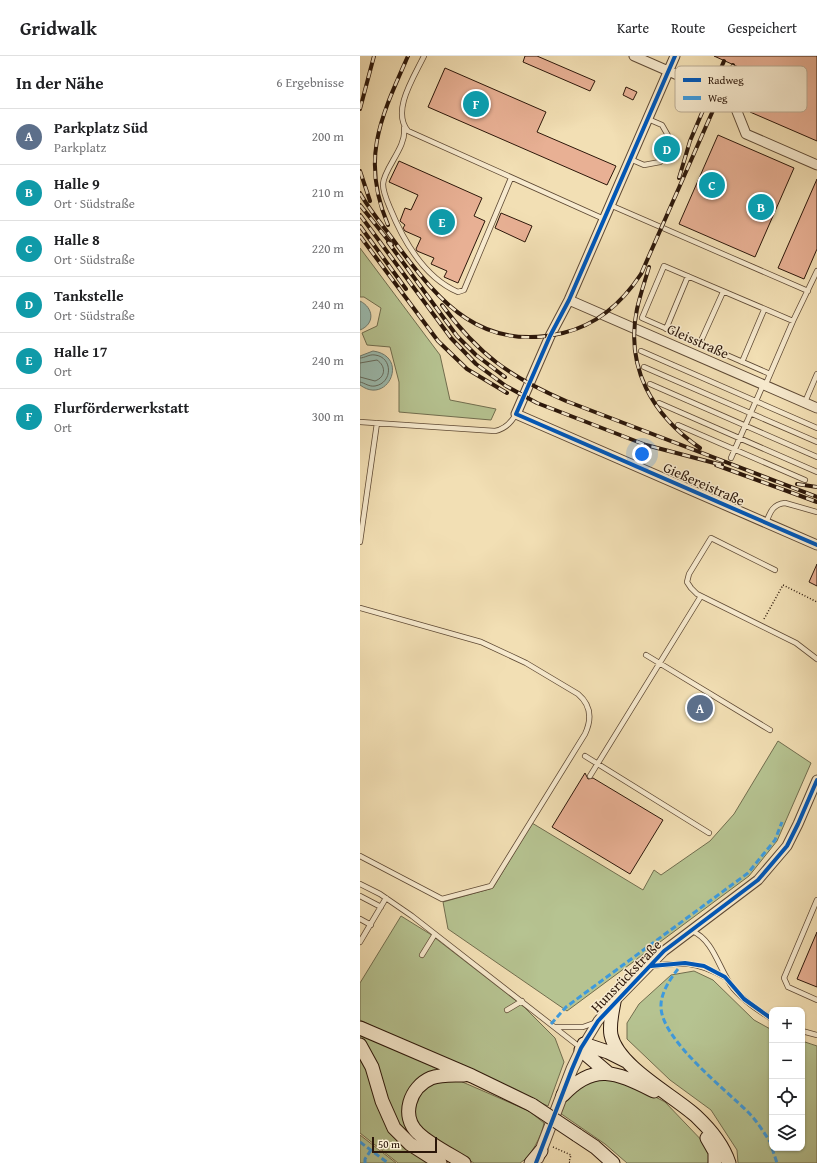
<!DOCTYPE html>
<html lang="de">
<head>
<meta charset="utf-8">
<style>
	:root { --surface:#fff; --page:#f6f6f6; --text:#202124; --muted:#757577; --line:#e0e0e0; --accent:#7c3aed }
	body { margin:0; font-family:"Gentium Book Plus",serif; background:var(--page); color:var(--text) }
	.controls { position:absolute; right:12px; bottom:12px; display:grid; overflow:hidden; border-radius:8px; box-shadow:0 1px 3px #0004 }
	.controls button { width:36px; height:36px; display:grid; place-items:center; padding:0; border:0; border-bottom:1px solid var(--line); background:var(--surface); color:var(--text); font:20px sans-serif }
	.scale { position:absolute; left:12px; bottom:10px; width:65px; box-sizing:border-box; padding-left:4px; border:2px solid #2c170a; border-top:0; font-size:11px; line-height:14px; white-space:nowrap; color:#2c170a; -webkit-text-stroke:3px #f7eace; paint-order:stroke }
	.you { position:absolute; left:282px; top:398px; width:14px; height:14px; margin:-10px; border:3px solid #fff; border-radius:50%; background:#1a73e8; box-shadow:0 0 0 6px #1a73e833 }
	.badge { display:grid; place-items:center; width:26px; height:26px; border-radius:50%; background:var(--accent); color:#fff; font-size:13px; font-weight:700 }
	.pin { position:absolute; translate:-50% -50%; border:2px solid #fff; box-shadow:0 1px 4px #0006 }
	.list { margin:0; padding:0; list-style:none }
	h2 { display:flex; justify-content:space-between; align-items:center; height:52px; margin:0; padding:0 16px; font-size:17px }
	h2 small { font-size:13px; font-weight:400; color:var(--muted) }
	.list li { display:grid; grid-template-columns:26px 1fr auto; gap:12px; align-items:center; box-sizing:border-box; height:56px; padding:0 16px; border-top:1px solid var(--line) }
	.list b { display:block; font-size:15px; white-space:nowrap }
	.list p { margin:0; font-size:13px; white-space:nowrap; color:var(--muted) }
	.list em { font-size:13px; font-style:normal; color:var(--muted) }
	.icon { flex:none; width:22px; height:22px; fill:none; stroke:currentColor; stroke-width:2; stroke-linecap:round; stroke-linejoin:round }
	.map { position:relative; flex:none; width:457px; height:1107px; overflow:hidden }
	header { display:flex; align-items:center; gap:24px; box-sizing:border-box; height:56px; padding:0 20px; background:var(--surface); border-bottom:1px solid var(--line) }
	header strong { font-size:19px }
	nav { display:flex; gap:22px; margin-inline-start:auto; font-size:14px }
	main { display:flex }
	aside { flex:1; background:var(--surface) }
	.map>svg:first-child { display:block }
</style>
</head>
<body>
<header>
<strong>Gridwalk</strong>
<nav><a>Karte</a><a>Route</a><a>Gespeichert</a></nav>
</header>
<main>
<aside>
<h2>In der Nähe<small>6 Ergebnisse</small></h2>
<ul class="list">
<li><span class="badge" style="background:#5c6f8a">A</span><div><b>Parkplatz Süd</b><p>Parkplatz</p></div><em>200 m</em></li>
<li><span class="badge" style="background:#0f9aa8">B</span><div><b>Halle 9</b><p>Ort · Südstraße</p></div><em>210 m</em></li>
<li><span class="badge" style="background:#0f9aa8">C</span><div><b>Halle 8</b><p>Ort · Südstraße</p></div><em>220 m</em></li>
<li><span class="badge" style="background:#0f9aa8">D</span><div><b>Tankstelle</b><p>Ort · Südstraße</p></div><em>240 m</em></li>
<li><span class="badge" style="background:#0f9aa8">E</span><div><b>Halle 17</b><p>Ort</p></div><em>240 m</em></li>
<li><span class="badge" style="background:#0f9aa8">F</span><div><b>Flurförderwerkstatt</b><p>Ort</p></div><em>300 m</em></li>
</ul>
</aside>
<div class="map">
<svg width="457" height="1107" viewBox="0 0 457 1107">
	<rect width="100%" height="100%" fill="#f2dfb4"/>
	<filter id="stains"><feTurbulence type="fractalNoise" baseFrequency=".005" numOctaves="4"/><feColorMatrix values="0 0 0 0 .2 0 0 0 0 .09 0 0 0 0 .02 0 0 0 .5 -.17"/></filter>
	<radialGradient id="worn" r=".72"><stop offset=".6" stop-color="#630" stop-opacity="0"/><stop offset="1" stop-color="#630" stop-opacity=".3"/></radialGradient>
	<path fill="#b6c391" stroke="#716d4e" d="M0 192 80 299 90 344 136 353 131 364 39 356V326L30 291 7 289 2 277 17 270 21 252 4 241H0Z
		M418 685 451 707 417 785 389 820 207 955 88 873 83 846 133 832 172 767 283 834 294 814 301 819 350 785 374 758Z
		M41 860 70 878 164 951 195 982 204 1006 188 1050 55 991 0 964V927Z
		M334 915 353 924 394 964 412 974V1092H442V985L457 990V1107H378L377 1094 351 1054 310 1024 267 983V967L279 948 311 919Z
		M0 979 86 1015 45 1050 86 1107H38L0 1077Z
		M91 1021 169 1055 184 1067C182 1079 171 1101 160 1107H114L65 1079 55 1067C55 1032 61 1031 91 1021Z
		M249 1022 284 1035 305 1046 348 1091 351 1107H267L245 1088 200 1057 206 1041 227 1026Z
		M0 1079 36 1107H0Z"/>
	<path fill="#9bbcb0" stroke="#6f7a6e" d="M0 245C14 252 15 268 0 274Z
		M13 295C50 300 28 350 0 329V300Z"/>
	<g fill="none" stroke-linecap="round" stroke-linejoin="round">
		<path stroke="#646a5d" stroke-width="1" d="M0 302C5 302 9 298 15 299 33 301 33 327 15 330 9 331 5 327 0 326
			M0 307 17 304C26 310 26 321 15 325L0 321"/>
	</g>
	<path fill="#e8b094" stroke="#2c170a" d="M165 0H177L235 25 230 35 163 6Z
		M354 0H457V85L390 56 405 23Z
		M85 12 186 56 177 76 256 110 247 129 68 51Z
		M266 31 277 36 273 44 263 39Z
		M358 79 434 112 395 201 319 168Z
		M314 84 316 85 308 105 305 104Z
		M39 105 122 142 114 160 125 165 98 227 84 221 87 215 71 208 74 202 57 195 56 193 61 182 45 175 43 172 45 169 40 165 45 152 51 154 58 139 29 126Z
		M457 123V193L444 223 418 212Z
		M141 157 172 170 165 186 135 172Z
		M457 508V530L449 526Z
		M225 717 228 723 233 722 303 764 270 818 192 771Z
		M457 876V931L437 923Z"/>
	<g fill="none" stroke-linecap="round" stroke-linejoin="round">
		<g stroke="#5e4934" stroke-width="6">
			<path id="service" d="M64 0C54 21 31 55 48 75L244 163
				M44 72C47 91 24 112 23 128 23 136 27 145 30 152 43 184 65 222 98 236L104 234 151 122
				M270 103 284 109 300 106 310 83 302 69 288 63
				M250 149 448 235
				M306 273 328 220
				M340 287 363 236
				M281 295 457 372
				M382 306 404 254
				M284 311 457 386
				M410 318 282 262 304 210 433 265
				M290 328 457 401
				M405 330 433 265 457 215
				M445 346 457 318
				M299 347 457 416
				M0 366 135 375C145 373 151 367 156 358
				M318 369 445 424
				M371 402 403 329
				M406 467C410 456 413 448 425 447L457 456
				M0 486 17 367
				M415 514 351 482 329 518 327 526 331 532 337 538 436 587 457 603
				M0 552 121 586 166 607 218 638C231 649 232 663 225 678L131 830 82 843 0 800
				M286 599 410 674
				M225 700 349 777
				M230 720 341 540
				M0 828 20 838 52 860 221 992
				M0 840 21 851
				M457 844 424 922 428 931 457 944
				M0 863 11 869
				M332 875C354 884 359 914 373 932 384 945 398 954 412 963
				M0 886 26 842
				M62 899 75 878
				M291 910C324 906 335 905 365 921
				M147 954 162 945
				M195 971H223L237 966
				M442 975 457 979"/>
		</g>
		<g stroke="#5e4934" stroke-width="11">
			<path id="minor" d="M274 0 372 43 386 78 457 109
				M315 0 209 244 190 280 156 358 457 489
				M209 244 457 352
				M224 988 238 965 254 946 304 895 398 824 427 790 438 768 457 724"/>
		</g>
		<g stroke="#5e4934" stroke-width="13">
			<path id="tertiary" d="M178 1102 212 1013 224 988"/>
		</g>
		<g stroke="#2c170a" stroke-width="15">
			<path id="secondary" d="M254 946C252 957 249 969 251 979 258 1011 313 1039 336 1060 350 1073 363 1089 369 1107
				M0 972 112 1020 172 1049
				M224 988 248 996 266 1005
				M0 989 12 1011 22 1045 34 1072 50 1088 80 1107
				M221 994 248 1017
				M104 1019C93 1019 81 1018 71 1022 50 1031 40 1060 58 1077 68 1087 91 1099 104 1107
				M203 1039C235 1005 257 1017 294 1035
				M217 1079 235 1091 253 1107
				M347 1082 355 1096V1107
				M171 1107 181 1095"/>
		</g>
		<path stroke="#2c170a" stroke-width="1.5" stroke-dasharray="1 2" stroke-linecap="butt" d="M404 563 423 529 457 546
			M193 1091 211 1099 209 1106 211 1107"/>
		<use href="#service" stroke="#f7eace" stroke-width="4.5"/>
		<use href="#minor" stroke="#f7eace" stroke-width="9"/>
		<use href="#tertiary" stroke="#f7eace" stroke-width="11"/>
		<use href="#secondary" stroke="#f7eace" stroke-width="13"/>
		<g stroke="#2c170a" stroke-width="4">
			<path id="rail" d="M0 53 14 0
				M0 115 10 145
				M319 122 330 85 364 5
				M0 137C10 155 25 172 37 189 81 248 122 296 203 277 237 269 262 247 281 218L373 9
				M0 149 32 189
				M0 159 91 282 116 308 146 330 177 347 286 389 362 409
				M28 169C0 103 21 61 48 0
				M0 170 46 233
				M0 180 78 285 107 313 147 337
				M28 186 97 280 116 299 145 321
				M289 211C285 225 280 239 277 253 265 311 292 359 340 392
				M82 249C119 299 150 321 206 345L457 441
				M356 409 457 446
				M437 428 457 431"/>
		</g>
		<use href="#rail" stroke="#f7eace" stroke-width="2.5" stroke-dasharray="8" stroke-linecap="butt"/>
		<g stroke="#2c170a" stroke-width="15" stroke-linecap="butt">
			<path id="secondary-bridge" d="M172 1049 217 1079"/>
		</g>
		<use href="#secondary-bridge" stroke="#f7eace" stroke-width="13"/>
		<path stroke="#3d9ade" stroke-width="3" stroke-dasharray="6 3" stroke-linecap="butt" d="M318 913C310 923 300 938 301 952 303 985 366 1034 389 1057 397 1065 404 1077 411 1087L412 1091
			M191 968 206 951 388 817 415 784 422 766
			M0 1086 28 1107
			M412 1092 417 1107
			M5 1107V1103L11 1094"/>
		<g stroke="#f7eace" stroke-width="6">
			<path id="cycleway" d="M315 0 209 244 190 280 156 358 457 489
				M291 910 325 907 344 910 365 921 384 943 412 963
				M176 1107 212 1013 221 992 238 965 304 895 398 824 427 790 438 768 457 724"/>
		</g>
		<use href="#cycleway" stroke="#0057b8" stroke-width="4"/>
	</g>
	<g text-anchor="middle" stroke-width="3" stroke-linejoin="round" paint-order="stroke">
		<g font-size="14" fill="#2c170a" stroke="#f7eace">
			<text transform="translate(338 285) rotate(24)" y="5">Gleisstraße</text>
			<text transform="translate(344 428) rotate(24)" y="5">Gießereistraße</text>
			<text transform="translate(266 920) rotate(-46)" y="5">Hunsrückstraße</text>
		</g>
	</g>
	<rect x="315" y="10" width="132" height="46" rx="6" fill="#f7eace" stroke="#baab93" stroke-width="1"/>
	<rect x="323" y="22" width="18" height="4" fill="#0057b8"/>
	<rect x="323" y="40" width="18" height="4" fill="#3d9ade"/>
	<g font-size="11" fill="#2c170a">
		<text x="348" y="28">Radweg</text>
		<text x="348" y="46">Weg</text>
	</g>
	<rect width="100%" height="100%" filter="url(#stains)"/>
	<rect width="100%" height="100%" fill="url(#worn)"/>
</svg>
<div class="controls">
<button>+</button>
<button>−</button>
<button><svg class="icon" aria-label="locate" viewBox="0 0 24 24"><circle cx="12" cy="12" r="6"/><path d="M12 2v4M12 18v4M2 12h4M18 12h4"/></svg></button>
<button><svg class="icon" aria-label="layers" viewBox="0 0 24 24"><path d="M12 4l9 5-9 5-9-5zM3 14l9 5 9-5"/></svg></button>
</div>
<div class="scale">50 m</div>
<div class="you"></div>
<div class="pin badge" style="left:340px;top:652px;background:#5c6f8a">A</div>
<div class="pin badge" style="left:401px;top:151px;background:#0f9aa8">B</div>
<div class="pin badge" style="left:352px;top:129px;background:#0f9aa8">C</div>
<div class="pin badge" style="left:307px;top:93px;background:#0f9aa8">D</div>
<div class="pin badge" style="left:82px;top:166px;background:#0f9aa8">E</div>
<div class="pin badge" style="left:116px;top:48px;background:#0f9aa8">F</div>
</div>
</main>
</body>
</html>
